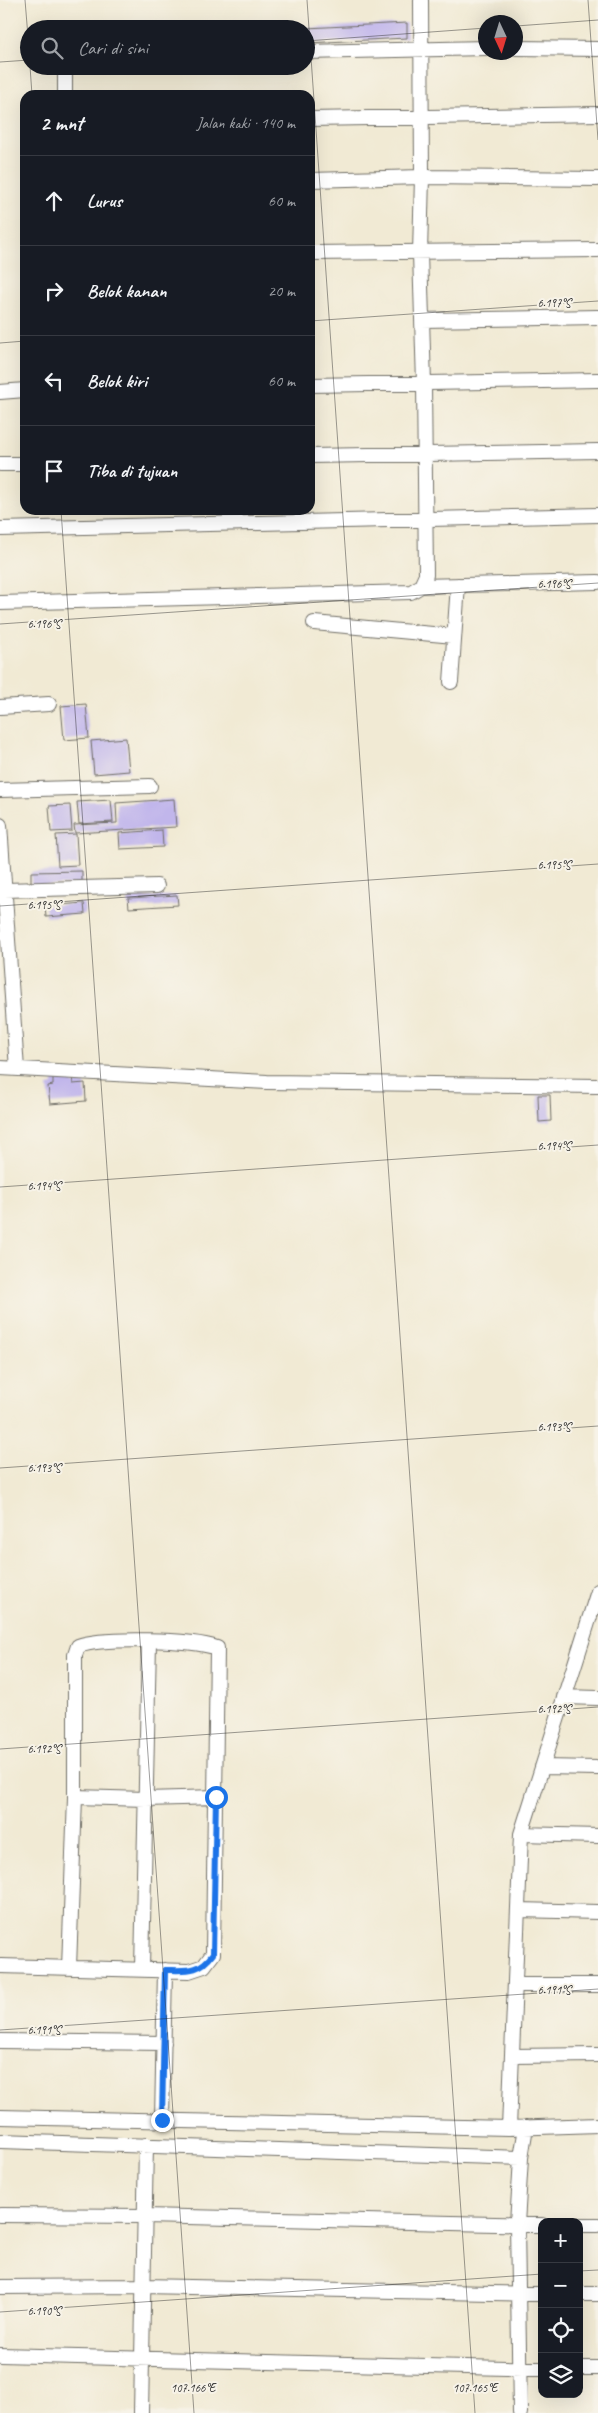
<!DOCTYPE html>
<html lang="id">
<head>
<meta charset="utf-8">
<style>
	:root { --surface:#171b24; --page:#242831; --text:#f1f3f6; --muted:#9ea1a6; --line:#363941 }
	body { margin:0; font-family:Caveat,sans-serif; background:var(--page); color:var(--text) }
	.controls { position:absolute; right:15px; bottom:15px; display:grid; overflow:hidden; border-radius:10px; box-shadow:0 5px 20px #0002 }
	.controls button { width:45px; height:45px; display:grid; place-items:center; padding:0; border:0; border-bottom:1px solid var(--line); background:var(--surface); color:var(--text); font:25px sans-serif }
	.compass { position:absolute; left:478px; top:15px; width:45px; height:45px; border-radius:50%; background:var(--surface); box-shadow:0 5px 20px #0002; rotate:176deg }
	.stop { position:absolute; width:15px; height:15px; margin:-11px; border:4px solid #1a73e8; border-radius:50%; background:#fff }
	.stop.end { background:#1a73e8; border-color:#fff; box-shadow:0 1px 5px #0008 }
	.list { margin:0; padding:0; list-style:none }
	h2 { display:flex; justify-content:space-between; align-items:center; height:65px; margin:0; padding:0 20px; font-size:21px }
	h2 small { font-size:16px; font-weight:400; color:var(--muted) }
	.list li { display:grid; grid-template-columns:32px 1fr auto; gap:15px; align-items:center; box-sizing:border-box; height:90px; padding:0 20px; border-top:1px solid var(--line) }
	.list b { display:block; font-size:19px; white-space:nowrap }
	.list em { font-size:16px; font-style:normal; color:var(--muted) }
	.icon { flex:none; width:28px; height:28px; fill:none; stroke:currentColor; stroke-width:2; stroke-linecap:round; stroke-linejoin:round }
	.map { position:relative; flex:none; width:598px; height:2413px; overflow:hidden }
	.search { position:absolute; background:var(--surface); box-shadow:0 5px 20px #0002; left:20px; top:20px; width:295px; height:55px; display:flex; align-items:center; gap:12px; box-sizing:border-box; padding:0 18px; border-radius:28px; color:var(--muted); font-size:19px }
	.panel { position:absolute; background:var(--surface); box-shadow:0 5px 20px #0002; left:20px; top:90px; width:295px; height:425px; border-radius:15px }
	.map>svg:first-child { display:block }
</style>
</head>
<body>
<div class="map">
<svg width="598" height="2413" viewBox="0 0 598 2413">
	<rect width="100%" height="100%" fill="#f7f3e8"/>
	<filter id="ink" filterUnits="userSpaceOnUse"><feTurbulence type="fractalNoise" baseFrequency=".02" numOctaves="2"/><feDisplacementMap in="SourceGraphic" scale="10" xChannelSelector="R" yChannelSelector="G"/><feConvolveMatrix kernelMatrix="1 2 1 2 8 2 1 2 1" color-interpolation-filters="sRGB"/></filter>
	<filter id="wash" filterUnits="userSpaceOnUse"><feTurbulence type="fractalNoise" baseFrequency=".0096" numOctaves="4" result="noise"/><feDisplacementMap in="SourceGraphic" scale="20" xChannelSelector="R" yChannelSelector="G"/><feGaussianBlur stdDeviation="1.12" result="paint"/><feColorMatrix in="noise" values="0 0 0 0 0 0 0 0 0 0 0 0 0 0 0 0 0 1.4 0 .05"/><feComposite in="paint" operator="in"/></filter>
	<g filter="url(#wash)">
		<rect width="100%" height="100%" fill="#f1ead4"/>
		<g id="blocks">
			<path fill="#c1b6eb" d="M407 23V38L306 43V28Z
				M86 704 89 738 64 740 61 706Z
				M126 738 129 771 94 774 91 741Z
				M174 799 176 827 75 833 74 825 117 823 116 803Z
				M111 800 113 822 79 824 77 802Z
				M70 805 72 831 51 832 49 806Z
				M162 830 163 847 120 849 119 833Z
				M76 834 78 865 58 866 56 835Z
				M82 871V885H31V872Z
				M177 895 178 905 129 908 128 898Z
				M84 903 85 914 46 917 45 906Z
				M72 1075 73 1084 85 1083 86 1101 50 1104 48 1086 53 1085V1077Z
				M538 1095H550L551 1121 539 1122Z"/>
		</g>
	</g>
	<g filter="url(#ink)">
		<use href="#blocks" fill-opacity="0" stroke="#706e66" stroke-width="1"/>
		<g fill="none" stroke-linecap="round" stroke-linejoin="round">
			<g stroke="#706e66" stroke-width="16">
				<path id="minor" d="M516 48 598 49
					M306 52 486 48
					M65 66V95
					M310 119 598 114
					M310 180 422 177 598 179
					M310 253 598 250
					M422 320 598 317
					M310 385 598 380
					M0 392 25 390
					M310 456 598 451
					M0 464H25
					M0 529 598 515
					M421 586 598 582
					M0 603 411 592 421 586 426 575 424 384 420 253 422 177 421 0
					M314 623 454 636
					M451 682 458 585
					M0 707 49 704
					M0 790 150 786
					M0 825 17 1069
					M4 890 157 886
					M0 1068 267 1082 598 1086
					M564 1697 598 1698
					M542 1767 598 1768
					M75 1797 146 1799 216 1797
					M521 1834 598 1836
					M518 1910 598 1912
					M0 1966 189 1971 204 1966 213 1954 217 1648C192 1639 102 1637 78 1646L75 1655V1797L69 1968
					M142 1969 149 1642
					M515 1985H598
					M0 2041 164 2043
					M512 2056 598 2055
					M0 2117 509 2128 598 2125
					M162 2119 165 1970
					M509 2128 521 1834 598 1591
					M0 2141 521 2158
					M0 2215 144 2216 542 2225
					M579 2225H598
					M0 2287 143 2286 542 2294
					M579 2294H598
					M0 2355 542 2369
					M579 2368H598
					M141 2413 146 2145
					M520 2413 517 2224 521 2158 526 2127"/>
			</g>
			<use href="#minor" stroke="#fff" stroke-width="14"/>
		</g>
	</g>
	<g fill="none" stroke-linecap="round" stroke-linejoin="round" filter="url(#ink)">
		<path stroke="#1a73e8" stroke-width="6" d="M162 2120 165 1970C187 1970 199 1973 213 1954L216 1797"/>
	</g>
	<path fill="none" stroke="#2b2b2b" stroke-width="1" stroke-opacity="0.45" d="M25 0 29 49M307 0 475 2413M588 0 598 140M516 26 598 20M306 41 486 28M0 62 29 60M30 66 32 95M310 321 598 301M0 343 25 341M61 510 194 2413M0 624 598 583M0 906 598 864M0 1187 598 1145M0 1468 598 1426M0 1749 598 1707M0 2030 598 1989M579 2271 598 2270M0 2312 542 2274"/>
	<g font-size="12" text-anchor="middle" fill="#2b2b2b" stroke="#f7f3e8" stroke-width="4" stroke-linejoin="round" paint-order="stroke">
		<text x="554" y="307">6.197°S</text>
		<text x="554" y="588">6.196°S</text>
		<text x="44" y="628">6.196°S</text>
		<text x="554" y="869">6.195°S</text>
		<text x="44" y="909">6.195°S</text>
		<text x="554" y="1150">6.194°S</text>
		<text x="44" y="1190">6.194°S</text>
		<text x="554" y="1431">6.193°S</text>
		<text x="44" y="1472">6.193°S</text>
		<text x="554" y="1713">6.192°S</text>
		<text x="44" y="1753">6.192°S</text>
		<text x="554" y="1994">6.191°S</text>
		<text x="44" y="2034">6.191°S</text>
		<text x="44" y="2315">6.190°S</text>
		<text x="193" y="2392">107.166°E</text>
		<text x="475" y="2392">107.165°E</text>
	</g>
</svg>
<div class="controls">
<button>+</button>
<button>−</button>
<button><svg class="icon" aria-label="locate" viewBox="0 0 24 24"><circle cx="12" cy="12" r="6"/><path d="M12 2v4M12 18v4M2 12h4M18 12h4"/></svg></button>
<button><svg class="icon" aria-label="layers" viewBox="0 0 24 24"><path d="M12 4l9 5-9 5-9-5zM3 14l9 5 9-5"/></svg></button>
</div>
<svg class="compass" viewBox="-18 -18 36 36"><path d="M0-13l5 13h-10z" fill="#e53935"/><path d="M0 13l5-13h-10z" fill="#9ea1a6"/></svg>
<div class="stop" style="left:216px;top:1797px"></div>
<div class="stop end" style="left:162px;top:2120px"></div>
<div class="search"><svg class="icon" aria-label="search" viewBox="0 0 24 24"><circle cx="10" cy="10" r="6"/><path d="M15 15l6 6"/></svg>Cari di sini</div>
<section class="panel">
<h2>2 mnt<small>Jalan kaki · 140 m</small></h2>
<ul class="list">
<li><svg class="icon" aria-label="ahead" viewBox="0 0 24 24"><path d="M12 20V5M6 11l6-6 6 6"/></svg><div><b>Lurus</b></div><em>60 m</em></li>
<li><svg class="icon" aria-label="right" viewBox="0 0 24 24"><path d="M7 20v-9h11M14 6l5 5-5 5"/></svg><div><b>Belok kanan</b></div><em>20 m</em></li>
<li><svg class="icon" aria-label="left" viewBox="0 0 24 24"><path d="M17 20v-9H6M10 6l-5 5 5 5"/></svg><div><b>Belok kiri</b></div><em>60 m</em></li>
<li><svg class="icon" aria-label="arrive" viewBox="0 0 24 24"><path d="M6 21V4h12l-3 4 3 4H6"/></svg><div><b>Tiba di tujuan</b></div></li>
</ul>
</section>
</div>
</body>
</html>
